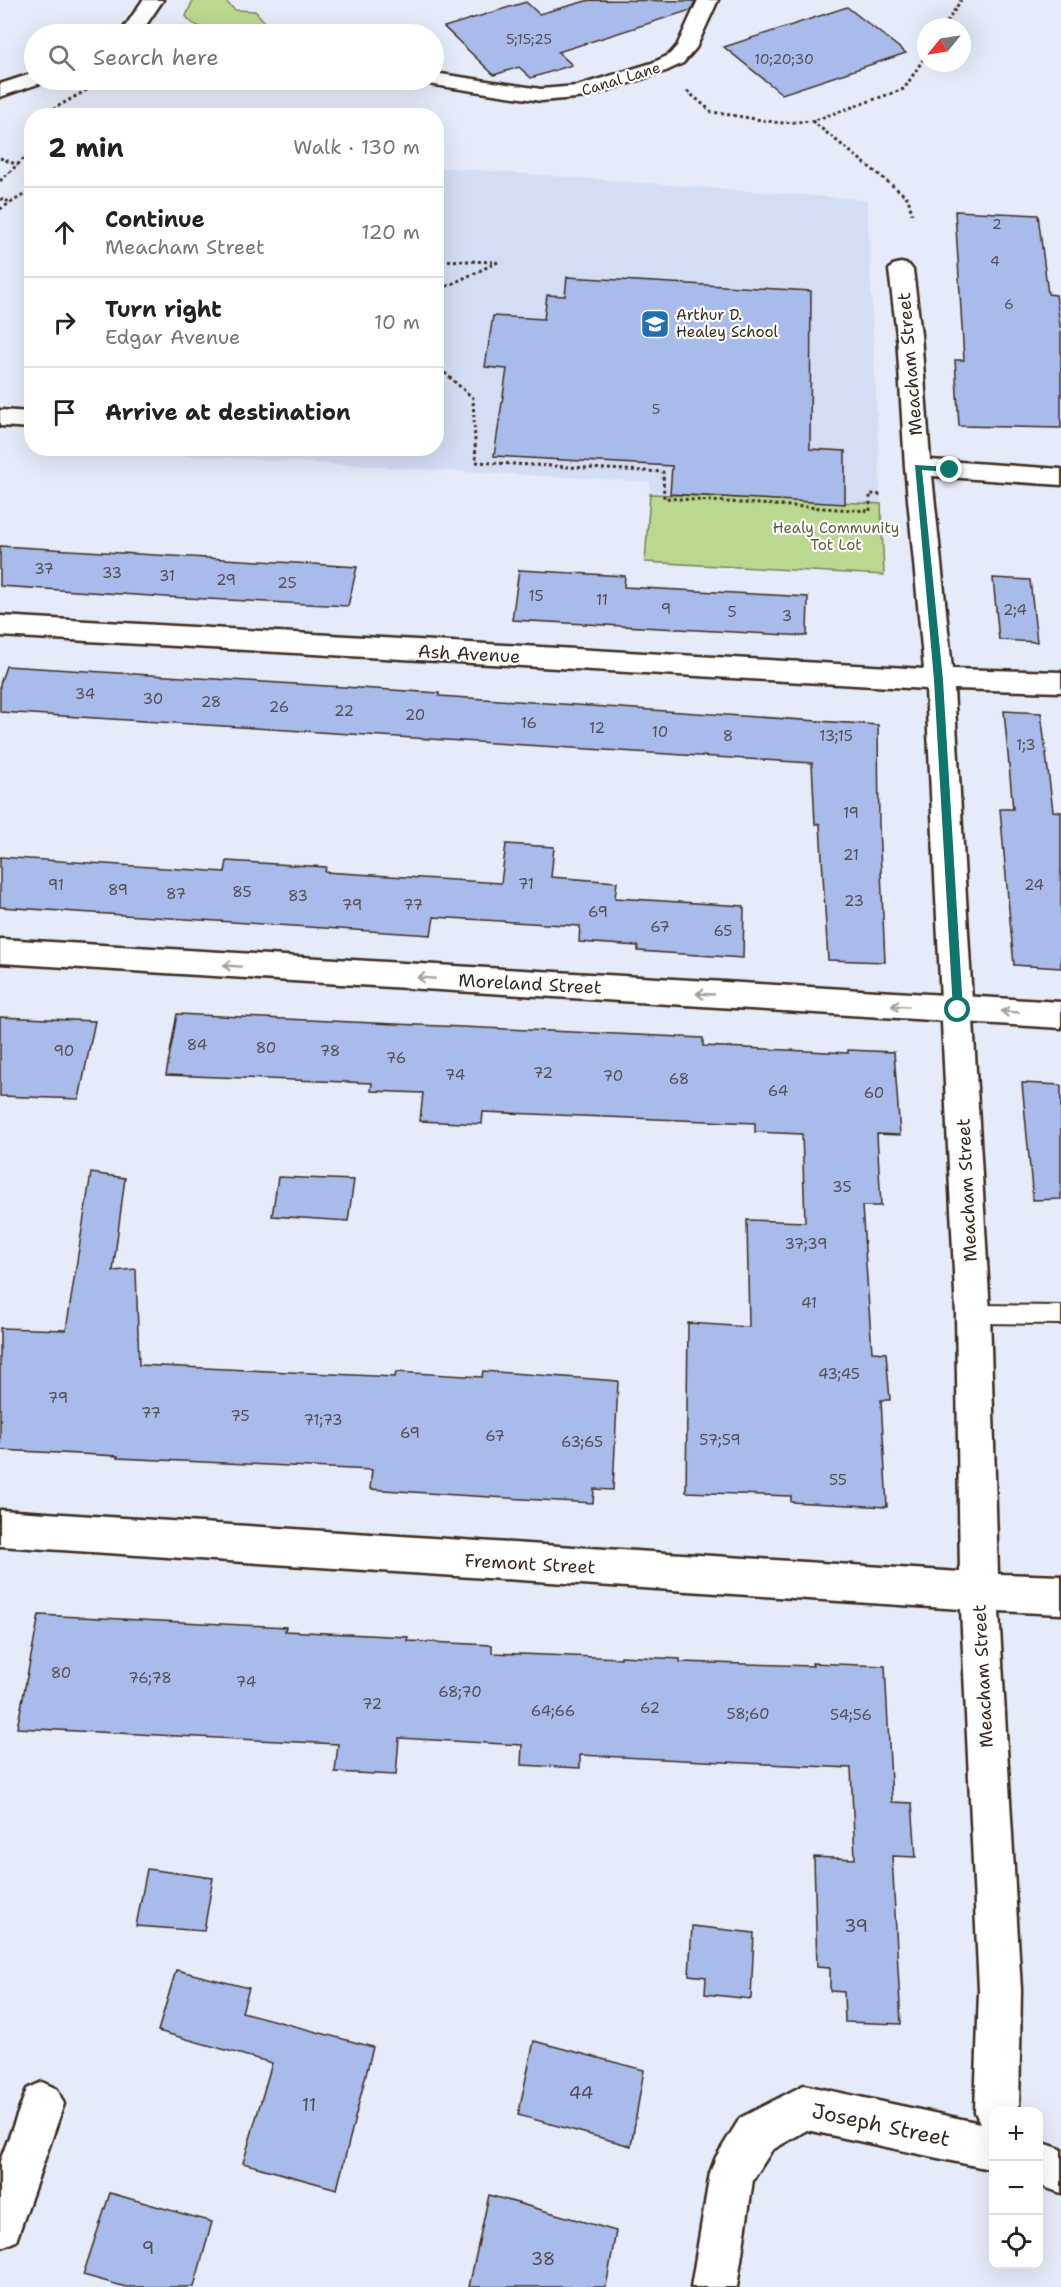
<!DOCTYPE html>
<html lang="en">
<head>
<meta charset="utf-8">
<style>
	:root { --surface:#fff; --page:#f6f6f6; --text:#222; --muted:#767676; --line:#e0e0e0 }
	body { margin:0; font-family:"Shantell Sans",sans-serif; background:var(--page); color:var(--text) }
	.controls { position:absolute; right:18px; bottom:18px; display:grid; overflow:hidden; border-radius:12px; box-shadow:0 6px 24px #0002 }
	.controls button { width:54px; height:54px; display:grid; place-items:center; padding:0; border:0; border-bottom:2px solid var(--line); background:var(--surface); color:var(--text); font:30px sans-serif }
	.compass { position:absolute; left:917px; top:18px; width:54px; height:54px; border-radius:50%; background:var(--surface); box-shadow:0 6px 24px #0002; rotate:240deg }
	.stop { position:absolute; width:18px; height:18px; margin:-14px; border:4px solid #0f766e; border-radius:50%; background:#fff }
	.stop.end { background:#0f766e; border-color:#fff; box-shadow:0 2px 6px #0008 }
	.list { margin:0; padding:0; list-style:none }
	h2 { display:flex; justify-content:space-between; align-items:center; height:78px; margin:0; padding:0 24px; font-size:26px }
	h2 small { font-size:20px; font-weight:400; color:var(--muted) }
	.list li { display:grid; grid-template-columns:39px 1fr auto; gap:18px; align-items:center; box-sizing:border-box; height:90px; padding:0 24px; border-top:2px solid var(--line) }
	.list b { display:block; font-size:22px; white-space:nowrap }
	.list p { margin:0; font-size:20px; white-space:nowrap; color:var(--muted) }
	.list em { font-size:20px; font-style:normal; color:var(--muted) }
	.icon { flex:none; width:33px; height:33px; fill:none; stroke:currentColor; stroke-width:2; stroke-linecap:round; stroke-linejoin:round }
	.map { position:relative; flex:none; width:1061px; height:2287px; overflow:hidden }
	.search { position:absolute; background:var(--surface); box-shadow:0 6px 24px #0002; left:24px; top:24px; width:420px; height:66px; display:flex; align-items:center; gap:15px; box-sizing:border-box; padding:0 21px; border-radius:33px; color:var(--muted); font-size:22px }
	.panel { position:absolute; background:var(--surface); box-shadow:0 6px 24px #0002; left:24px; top:108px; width:420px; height:348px; border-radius:24px }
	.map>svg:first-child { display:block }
</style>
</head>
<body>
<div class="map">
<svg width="1061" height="2287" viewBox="0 0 1061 2287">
	<rect width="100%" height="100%" fill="#e5ebf9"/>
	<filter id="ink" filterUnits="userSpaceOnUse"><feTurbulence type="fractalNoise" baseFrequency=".0167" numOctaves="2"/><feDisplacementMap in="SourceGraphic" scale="12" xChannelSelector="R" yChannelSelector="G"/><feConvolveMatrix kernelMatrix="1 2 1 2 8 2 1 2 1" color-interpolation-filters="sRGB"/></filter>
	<g filter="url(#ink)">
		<path fill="#d3ddf4" d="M437 167 867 200 884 575 645 562 650 482 173 455 175 448H436Z"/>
		<path fill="#bad890" stroke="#7a8157" stroke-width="1.5" d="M193 0H224L235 10 255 11 265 22C255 25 243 30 233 31 219 32 192 29 186 16Z
			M650 494 881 504 884 575 645 562Z"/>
		<path fill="#a9bbea" stroke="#3b2a1e" stroke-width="1.5" d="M590 0 695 1 691 10 558 52 572 65 531 78 519 67 494 75 444 27 526 2 539 14Z
			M847 7 906 53 782 94 724 47Z
			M955 211 1038 215 1048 294 1056 295 1061 332V428L959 426 955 360H964Z
			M567 277 811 291 810 449 845 451V504L670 494 672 466 494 456 507 369 485 367 493 316 544 319 547 295 565 296Z
			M0 546 312 564 357 567 348 606 166 597 0 586Z
			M519 570 625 576 624 587 808 597 807 636 512 620Z
			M993 578 1030 580 1037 642 999 640Z
			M6 666 439 693V696L878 725 879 826 885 962 828 960 820 824H815L812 763 0 712V684Z
			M1004 711 1041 713 1053 811 1061 812V968L1014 965 1000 809H1013Z
			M506 844 554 847 551 877 617 882 615 898 744 906 743 958 638 951V946L579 942 580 926 434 917 431 935 0 907V857L225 872 227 861 326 867 325 872 501 883Z
			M177 1014 703 1038V1046L848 1053V1050L894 1052 900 1135 877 1134 881 1206H862L872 1352 886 1353 890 1400H881L887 1507 791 1502V1496L686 1492 688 1323 749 1327 747 1220 805 1222 802 1134 755 1132V1123L483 1112 482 1124 420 1121 423 1093 371 1091 372 1083 166 1075Z
			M0 1017 95 1021 79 1099 0 1096Z
			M1022 1083 1061 1085V1199L1033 1200Z
			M91 1173 125 1178 113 1271 136 1269 139 1365 395 1377 396 1372 482 1377 483 1371 618 1381 613 1490 594 1489 593 1503 456 1495 370 1489 372 1470 117 1458 118 1456 0 1450V1328L66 1330Z
			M278 1177 354 1180 348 1221 272 1216Z
			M39 1615 286 1627 285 1631 408 1637 407 1641 492 1645V1653L621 1658V1656L680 1659V1662L813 1666 812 1663 885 1666 892 1802 912 1803 916 1857 892 1856 901 2024 845 2022 844 1992 830 1991V1968L817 1967 814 1857 855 1859 851 1768 580 1755V1768L521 1765 522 1745 399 1738 396 1775 335 1772 338 1744 17 1728Z
			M147 1869 213 1878 204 1931 136 1926Z
			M692 1926 754 1933 751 1999 705 1994 706 1977 689 1975Z
			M176 1970 249 1988 242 2012 373 2047 337 2189 243 2163 272 2063 158 2031Z
			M534 2041 644 2070 631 2146 518 2115Z
			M110 2193 212 2222 194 2287H126L83 2275Z
			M489 2195 616 2231 606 2287H469Z"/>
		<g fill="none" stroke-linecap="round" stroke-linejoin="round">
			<g stroke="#3b2a1e" stroke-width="4">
				<path id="service" d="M973 1305 1061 1306V1324L973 1323 966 1321 963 1314 966 1307Z"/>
			</g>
			<g stroke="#3b2a1e" stroke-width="5">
				<path id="minor" d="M143 0H163L140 34H120Z
					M698 0H718L696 48 683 63 666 71 587 97 541 101 434 85 427 83 424 80H434V73L541 89 577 86 652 63 669 55 677 46Z
					M34 73V80H44L41 83 0 97V84Z
					M901 263 909 265 913 270 921 335 930 460 1061 469V485L932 476 952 669 1061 672V692L954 689 990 1314 998 1574 1061 1576V1614L999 1611 1021 1990 1019 2112H994V2170L807 2130 772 2150 753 2180 737 2287H691L710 2173 716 2157 740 2118 804 2085 980 2123 975 2112 979 1990 961 1609 0 1546V1510L960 1572 956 1314 926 689 0 636V616L924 669 905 467 897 335 889 270 893 265Z
					M0 410 32 412V428L0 426Z
					M42 2082 57 2089 64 2104 16 2241 0 2248V2161L27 2089Z
					M1038 2141 1061 2149V2193L1038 2185Z"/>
			</g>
			<g stroke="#3b2a1e" stroke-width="5">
				<path id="tertiary" d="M0 939 1061 1002V1028L0 963Z"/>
			</g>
			<path stroke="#3b2a1e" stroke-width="3" stroke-dasharray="3 3" stroke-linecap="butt" d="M944 27 961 0
				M687 91 712 112 780 123 812 121 904 89 926 55
				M52 116 55 108 92 87 89 80
				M812 121 908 198 912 214
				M0 158 18 165
				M0 181 32 151
				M0 199 11 202
				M0 209 32 190
				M436 260 497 262
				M498 262 441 289 438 367 473 398 476 462 663 472 664 498 870 511V494L882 495"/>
			<use href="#service" fill="#fff" fill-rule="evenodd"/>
			<use href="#minor" fill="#fff" fill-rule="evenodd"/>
			<use href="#tertiary" fill="#fff" fill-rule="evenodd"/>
		</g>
		<defs><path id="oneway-shaft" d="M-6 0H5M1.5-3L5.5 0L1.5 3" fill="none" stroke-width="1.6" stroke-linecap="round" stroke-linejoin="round" transform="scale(1.5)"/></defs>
		<g stroke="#a79f9a">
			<use href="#oneway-shaft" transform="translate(232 966) rotate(-176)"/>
			<use href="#oneway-shaft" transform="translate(426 978) rotate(-176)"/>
			<use href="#oneway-shaft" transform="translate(705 994) rotate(-177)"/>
			<use href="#oneway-shaft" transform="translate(900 1006) rotate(-177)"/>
			<use href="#oneway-shaft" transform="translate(1010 1012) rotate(-177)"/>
		</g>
	</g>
	<path fill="#0f766e" d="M915 465 950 467 954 470 950 472 922 470 943 680 963 1010 958 1013 953 1010 934 680Z"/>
	<defs>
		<g id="school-square" transform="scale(1.5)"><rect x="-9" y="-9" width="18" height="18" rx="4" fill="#1f6fb2" stroke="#fff"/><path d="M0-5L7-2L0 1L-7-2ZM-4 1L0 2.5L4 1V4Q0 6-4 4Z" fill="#fff"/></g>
	</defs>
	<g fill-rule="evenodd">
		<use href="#school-square" x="655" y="324"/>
	</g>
	<g text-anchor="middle" stroke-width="4.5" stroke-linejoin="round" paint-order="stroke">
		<g font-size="14" fill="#564e51">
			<text x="529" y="44">5;15;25</text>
			<text x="784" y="64">10;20;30</text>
			<text x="997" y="229">2</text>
			<text x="995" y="266">4</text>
			<text x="1009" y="309">6</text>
			<text x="656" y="414">5</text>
		</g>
		<g font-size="15" fill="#3b2a1e" stroke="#fff">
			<text transform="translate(621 79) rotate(-17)" y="5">Canal Lane</text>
		</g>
		<g font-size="15" fill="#3b2a1e" stroke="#fff" text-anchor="start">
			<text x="676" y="320">Arthur D.<tspan x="676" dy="17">Healey School</tspan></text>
		</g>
		<g font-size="15" fill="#615e40" stroke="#fff">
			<text x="836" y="533">Healy Community<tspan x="836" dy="17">Tot Lot</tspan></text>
		</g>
		<g font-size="15" fill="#564e51">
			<text x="44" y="574">37</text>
			<text x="112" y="578">33</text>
			<text x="167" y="581">31</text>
			<text x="226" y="585">29</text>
			<text x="287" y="588">25</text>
			<text x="536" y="601">15</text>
			<text x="602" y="605">11</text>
			<text x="666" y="614">9</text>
			<text x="1015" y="615">2;4</text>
			<text x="732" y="617">5</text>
			<text x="787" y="621">3</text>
			<text x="85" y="699">34</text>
			<text x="153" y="704">30</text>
			<text x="211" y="707">28</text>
			<text x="279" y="712">26</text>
			<text x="344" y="716">22</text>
			<text x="415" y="720">20</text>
			<text x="529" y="728">16</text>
			<text x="597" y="733">12</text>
			<text x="660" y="737">10</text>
			<text x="728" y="741">8</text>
			<text x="836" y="741">13;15</text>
			<text x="1026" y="750">1;3</text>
			<text x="851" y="818">19</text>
			<text x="851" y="860">21</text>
			<text x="526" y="889">71</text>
			<text x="56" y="890">91</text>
			<text x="1034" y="890">24</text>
			<text x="118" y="895">89</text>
			<text x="242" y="897">85</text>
			<text x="176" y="899">87</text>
			<text x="298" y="901">83</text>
			<text x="854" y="906">23</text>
			<text x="352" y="910">79</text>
			<text x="413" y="910">77</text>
			<text x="598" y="917">69</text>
			<text x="660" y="932">67</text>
			<text x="723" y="936">65</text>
			<text x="197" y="1050">84</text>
			<text x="266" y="1053">80</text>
			<text x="64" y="1056">90</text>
			<text x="330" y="1056">78</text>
			<text x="396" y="1063">76</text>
			<text x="543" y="1078">72</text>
			<text x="455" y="1080">74</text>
			<text x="613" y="1081">70</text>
			<text x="679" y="1084">68</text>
			<text x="778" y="1096">64</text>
			<text x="874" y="1098">60</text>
			<text x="842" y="1192">35</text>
			<text x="806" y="1249">37;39</text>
			<text x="809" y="1308">41</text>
			<text x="839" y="1379">43;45</text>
			<text x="58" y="1403">79</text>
			<text x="151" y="1418">77</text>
			<text x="240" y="1421">75</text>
			<text x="323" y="1425">71;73</text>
			<text x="410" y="1438">69</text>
			<text x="495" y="1441">67</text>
			<text x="720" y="1445">57;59</text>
			<text x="582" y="1447">63;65</text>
			<text x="838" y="1485">55</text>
			<text x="61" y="1678">80</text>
			<text x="150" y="1683">76;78</text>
			<text x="246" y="1687">74</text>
			<text x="460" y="1697">68;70</text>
			<text x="372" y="1709">72</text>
			<text x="650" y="1713">62</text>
			<text x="553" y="1716">64;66</text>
			<text x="748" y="1719">58;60</text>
			<text x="851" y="1720">54;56</text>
		</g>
		<g font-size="18" fill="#3b2a1e" stroke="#fff">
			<text transform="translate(910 364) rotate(-95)" y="6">Meacham Street</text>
			<text transform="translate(469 654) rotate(3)" y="6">Ash Avenue</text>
			<text transform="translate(530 984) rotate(3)" y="6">Moreland Street</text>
			<text transform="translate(967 1190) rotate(-93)" y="6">Meacham Street</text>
			<text transform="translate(530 1564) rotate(3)" y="6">Fremont Street</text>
			<text transform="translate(983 1676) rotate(-93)" y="6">Meacham Street</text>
		</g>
		<g font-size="18" fill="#564e51">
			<text x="856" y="1932">39</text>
			<text x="581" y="2099">44</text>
			<text x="309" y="2111">11</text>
			<text x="148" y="2254">9</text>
			<text x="543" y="2265">38</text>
		</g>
		<g font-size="21" fill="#3b2a1e" stroke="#fff">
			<text transform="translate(881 2125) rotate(12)" y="7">Joseph Street</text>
		</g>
	</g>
</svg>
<div class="controls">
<button>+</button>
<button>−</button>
<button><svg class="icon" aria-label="locate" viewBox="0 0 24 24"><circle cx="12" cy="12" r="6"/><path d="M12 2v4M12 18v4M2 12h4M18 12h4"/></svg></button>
</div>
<svg class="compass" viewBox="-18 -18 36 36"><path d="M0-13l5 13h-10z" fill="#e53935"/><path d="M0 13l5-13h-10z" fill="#767676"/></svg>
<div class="stop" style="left:958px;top:1010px"></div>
<div class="stop end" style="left:950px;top:470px"></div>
<div class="search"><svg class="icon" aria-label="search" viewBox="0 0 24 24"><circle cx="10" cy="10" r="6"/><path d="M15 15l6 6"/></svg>Search here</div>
<section class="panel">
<h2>2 min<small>Walk · 130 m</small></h2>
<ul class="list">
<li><svg class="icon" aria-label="ahead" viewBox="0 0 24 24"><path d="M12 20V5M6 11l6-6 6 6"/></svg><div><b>Continue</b><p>Meacham Street</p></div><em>120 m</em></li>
<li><svg class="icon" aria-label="right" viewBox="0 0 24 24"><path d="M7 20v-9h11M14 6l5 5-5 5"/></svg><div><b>Turn right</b><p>Edgar Avenue</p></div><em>10 m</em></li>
<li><svg class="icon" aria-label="arrive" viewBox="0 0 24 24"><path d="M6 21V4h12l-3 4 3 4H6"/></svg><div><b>Arrive at destination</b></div></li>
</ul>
</section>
</div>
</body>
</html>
